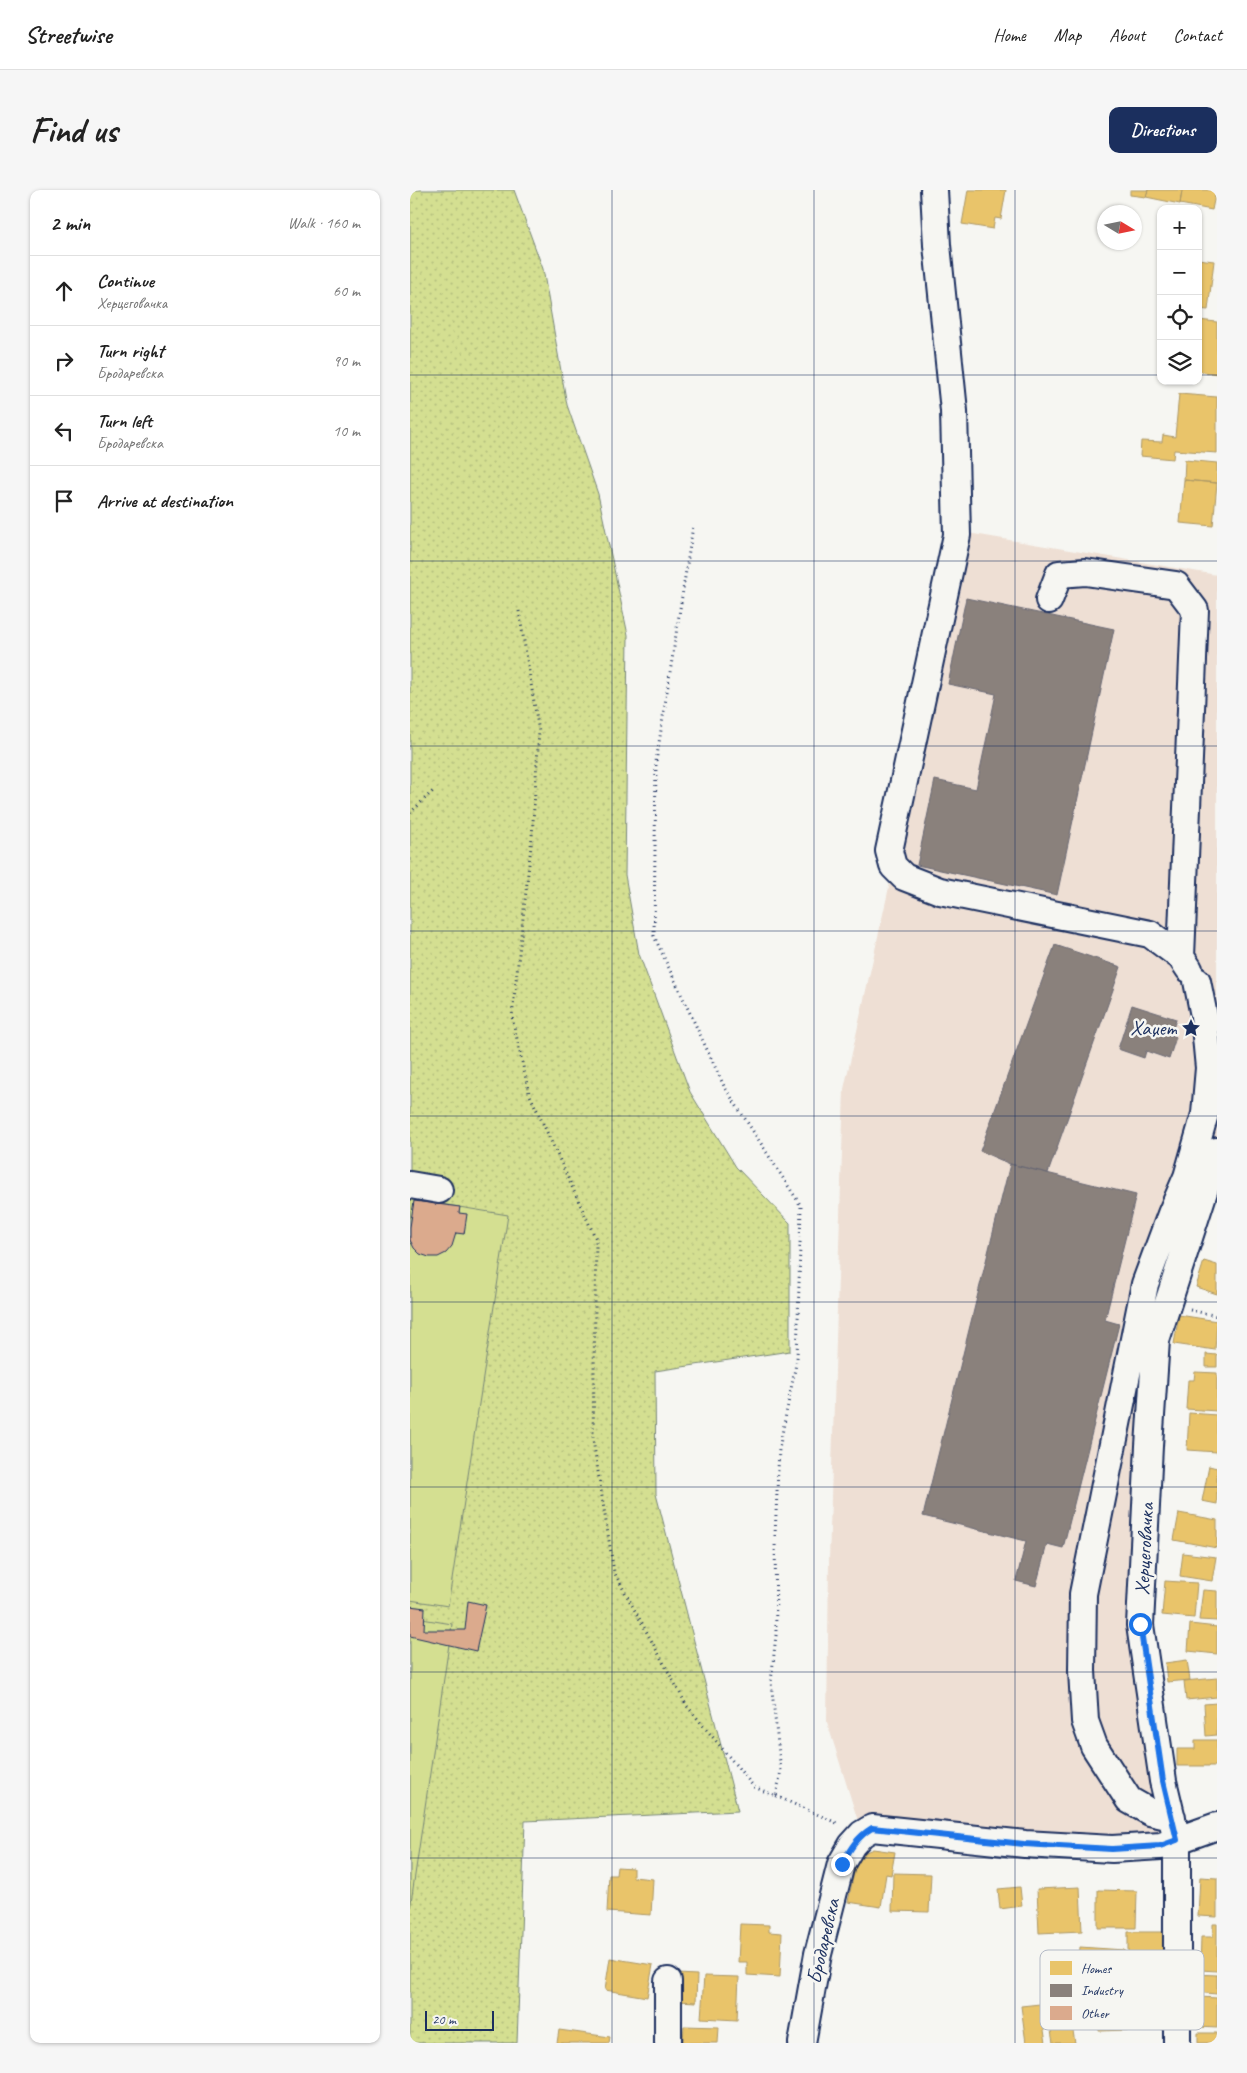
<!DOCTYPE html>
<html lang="en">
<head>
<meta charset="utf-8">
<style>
	:root { --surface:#fff; --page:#f6f6f6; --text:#222; --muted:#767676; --line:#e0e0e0; --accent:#1b2f5e }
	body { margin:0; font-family:Caveat,sans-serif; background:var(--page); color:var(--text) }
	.controls { position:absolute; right:15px; top:15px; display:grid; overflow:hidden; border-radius:10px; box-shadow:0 1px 4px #0004 }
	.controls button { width:45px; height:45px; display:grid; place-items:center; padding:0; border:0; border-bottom:1px solid var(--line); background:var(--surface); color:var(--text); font:25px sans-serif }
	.compass { position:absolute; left:687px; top:15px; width:45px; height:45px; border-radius:50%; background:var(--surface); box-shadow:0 1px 4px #0004; rotate:100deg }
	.scale { position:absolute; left:15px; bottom:12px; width:69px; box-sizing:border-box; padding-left:5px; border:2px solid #1b2f5e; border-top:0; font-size:14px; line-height:18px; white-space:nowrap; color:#1b2f5e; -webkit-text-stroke:4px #f6f6f2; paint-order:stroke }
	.stop { position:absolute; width:15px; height:15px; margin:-11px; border:4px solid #1a73e8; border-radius:50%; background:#fff }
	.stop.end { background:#1a73e8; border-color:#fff; box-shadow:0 1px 5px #0008 }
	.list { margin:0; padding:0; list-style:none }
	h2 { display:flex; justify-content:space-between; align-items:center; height:65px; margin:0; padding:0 20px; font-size:21px }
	h2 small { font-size:16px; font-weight:400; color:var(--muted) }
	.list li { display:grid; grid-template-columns:32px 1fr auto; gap:15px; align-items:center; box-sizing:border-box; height:70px; padding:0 20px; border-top:1px solid var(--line) }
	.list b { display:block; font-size:19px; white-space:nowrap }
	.list p { margin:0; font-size:16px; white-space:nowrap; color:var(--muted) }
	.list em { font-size:16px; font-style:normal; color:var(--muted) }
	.icon { flex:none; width:28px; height:28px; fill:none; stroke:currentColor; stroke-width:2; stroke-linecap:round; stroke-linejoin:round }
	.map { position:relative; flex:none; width:807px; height:1853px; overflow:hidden; border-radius:10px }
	header { display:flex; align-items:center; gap:30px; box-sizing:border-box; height:70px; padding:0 25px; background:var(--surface); border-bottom:1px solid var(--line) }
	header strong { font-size:24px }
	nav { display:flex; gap:28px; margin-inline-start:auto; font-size:18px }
	.intro { display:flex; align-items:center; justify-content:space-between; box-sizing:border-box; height:120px; padding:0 30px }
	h1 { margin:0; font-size:35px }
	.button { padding:12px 22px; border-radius:10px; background:var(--accent); color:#fff; font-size:18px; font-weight:700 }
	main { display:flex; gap:30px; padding:0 30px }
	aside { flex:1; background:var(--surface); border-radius:10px; box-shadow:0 1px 4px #0004 }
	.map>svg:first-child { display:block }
</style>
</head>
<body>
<header>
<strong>Streetwise</strong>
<nav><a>Home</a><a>Map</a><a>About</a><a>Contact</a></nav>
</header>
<div class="intro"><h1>Find us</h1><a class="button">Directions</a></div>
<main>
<aside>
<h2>2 min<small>Walk · 160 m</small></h2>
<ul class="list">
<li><svg class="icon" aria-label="ahead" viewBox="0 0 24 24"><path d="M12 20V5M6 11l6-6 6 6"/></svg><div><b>Continue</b><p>Херцеговачка</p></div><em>60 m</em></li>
<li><svg class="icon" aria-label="right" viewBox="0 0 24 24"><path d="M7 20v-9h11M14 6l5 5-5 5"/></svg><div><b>Turn right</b><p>Бродаревска</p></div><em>90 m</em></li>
<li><svg class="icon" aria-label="left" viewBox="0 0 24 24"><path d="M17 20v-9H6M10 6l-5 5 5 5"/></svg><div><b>Turn left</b><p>Бродаревска</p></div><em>10 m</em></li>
<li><svg class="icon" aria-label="arrive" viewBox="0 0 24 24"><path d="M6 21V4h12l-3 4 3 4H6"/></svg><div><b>Arrive at destination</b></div></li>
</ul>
</aside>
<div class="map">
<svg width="807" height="1853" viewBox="0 0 807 1853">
	<defs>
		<pattern id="green-dots" width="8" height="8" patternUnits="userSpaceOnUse" patternTransform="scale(1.25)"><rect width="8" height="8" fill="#d4df91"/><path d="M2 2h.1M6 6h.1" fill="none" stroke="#b5c07f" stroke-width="1.8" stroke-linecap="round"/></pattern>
	</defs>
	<rect width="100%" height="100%" fill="#f6f6f2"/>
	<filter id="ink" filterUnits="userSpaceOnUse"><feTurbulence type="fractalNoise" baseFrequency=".02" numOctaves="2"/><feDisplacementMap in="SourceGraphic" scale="10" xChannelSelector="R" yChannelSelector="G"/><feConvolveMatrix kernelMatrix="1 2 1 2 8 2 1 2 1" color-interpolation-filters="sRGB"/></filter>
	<g filter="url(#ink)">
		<path fill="#eedfd4" d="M558 343 807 385V961L758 1114 730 1435 767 1650 452 1644 417 1532 419 1371 434 899Z"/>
		<path fill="url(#green-dots)" stroke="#788778" d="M0 0H104L133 79 157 215 188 304 218 445 215 685 229 764 280 902 326 977 380 1033V1161L245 1181 246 1304 328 1621 115 1631 107 1853H0Z"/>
		<path fill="#d4df91" stroke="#788778" d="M0 1009 98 1025 38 1416 0 1410Z
			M0 1427 42 1434 0 1719Z"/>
		<path fill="#e9c46a" stroke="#ab9766" d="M558 0H596L591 29 585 28 583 39 552 34Z
			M720 0H738L736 7 720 5Z
			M738 0H772L770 14 736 7Z
			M772 0H806L802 20 770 14Z
			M788 69 804 71 798 120 788 119Z
			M788 130 807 132V184L788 181Z
			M769 204 807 207V263L764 260 763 269 730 266 731 251 752 252 753 245 765 247Z
			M775 270 807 273V293L774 290Z
			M774 290 807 293 803 336 770 333Z
			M794 1071 807 1075V1104L786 1097Z
			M769 1125 807 1131 805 1160 764 1154Z
			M796 1164 807 1165V1177H796Z
			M785 1182 807 1183V1221L776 1219 778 1190H784Z
			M779 1223 807 1225V1262L777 1260Z
			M799 1276 807 1278V1314L792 1311Z
			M769 1323 807 1330V1358L764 1350Z
			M773 1363 806 1367 802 1391 770 1386Z
			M755 1391 787 1393 784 1428 752 1425Z
			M793 1400 807 1401V1431L789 1430Z
			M780 1434 807 1437V1464L778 1461Z
			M777 1470 780 1490 757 1492 755 1473Z
			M807 1488V1507L776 1510 774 1491Z
			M807 1513V1545L796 1546 794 1514Z
			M785 1550H807V1576H767V1559H785Z
			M463 1659 485 1662 481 1685 476 1684 471 1717 438 1712 446 1673 456 1662Z
			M207 1677 223 1678V1687L243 1689 241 1725 197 1722 199 1685H206Z
			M483 1683 521 1684 519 1722 482 1721Z
			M790 1687 807 1688V1727L788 1726Z
			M610 1697 612 1716 590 1719 588 1699Z
			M670 1697 672 1741 629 1743 627 1699Z
			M688 1700 727 1701 726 1738H688Z
			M330 1734 359 1735V1742L372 1743 370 1787 337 1785V1772H328Z
			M803 1734H807V1781L790 1780 791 1747H803Z
			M718 1742H755V1790H718Z
			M670 1757 714 1760 712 1790 668 1787Z
			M200 1768 243 1775 237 1807 195 1800Z
			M268 1784 287 1785 286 1812 268 1811Z
			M784 1784 807 1785V1804L783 1802Z
			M294 1786 329 1787 327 1830 291 1828Z
			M716 1801 717 1840 689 1841V1825L666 1826 665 1803Z
			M657 1806 665 1853H643L636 1810Z
			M789 1807 807 1808V1838L788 1837Z
			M630 1814 636 1853H616L611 1816Z
			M274 1836 309 1837 308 1853H273Z
			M149 1840 200 1847 199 1853H147Z
			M788 1843H807V1853H788Z"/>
		<path fill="#8a817c" stroke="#696873" d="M556 408 704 439 647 705 507 675 525 590 566 599 586 504 538 494Z
			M645 755 711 777 638 983 600 974 570 961Z
			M722 815 766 829 761 845 766 847 759 869 736 861 734 868 708 859Z
			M600 974 726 1005 695 1130 709 1134 653 1358 637 1354 626 1396 606 1391 616 1351 513 1326Z"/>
		<path fill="#dbaa8d" stroke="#1b2f5e" d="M4 1011 50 1017 49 1023 57 1024 54 1044 46 1043 42 1056 36 1063 28 1067H19L10 1064 4 1058 0 1050V1037Z
			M58 1411 76 1415 66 1461 0 1446V1416L15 1418 14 1440H55Z"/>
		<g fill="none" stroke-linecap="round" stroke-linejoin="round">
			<g stroke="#1b2f5e" stroke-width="30">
				<path id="minor" d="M524 0 527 55 544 221 547 345 479 661 483 676 494 687 530 701 740 744 771 767
					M639 410 649 384 675 382 766 395 785 420 771 767 779 779
					M0 995 29 1000
					M762 1627 740 1622 719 1610 684 1556 675 1531 672 1481 673 1404 735 1094 761 1024 777 987 795 924 799 878 794 826 787 791
					M258 1791V1853
					M392 1853 408 1764 431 1674 442 1655 452 1644 462 1638 615 1654 702 1659 751 1656 807 1636
					M767 1853V1650L753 1591 730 1435 739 1256 746 1150 807 961"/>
			</g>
			<path stroke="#1b2f5e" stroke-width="3" stroke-dasharray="1 4" stroke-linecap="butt" d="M109 421 129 542 122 647 102 827 119 903 186 1049 183 1250 204 1382 277 1516 344 1597 366 1606 371 1581 361 1492 366 1445 365 1345 369 1259 387 1169 391 1016 314 896 244 746 246 572 283 336
				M0 623 25 599
				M780 1120 807 1126
				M366 1606 429 1634"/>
			<use href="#minor" stroke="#f6f6f2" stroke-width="26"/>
		</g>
	</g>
	<g fill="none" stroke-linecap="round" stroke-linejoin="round" filter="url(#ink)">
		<path stroke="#1a73e8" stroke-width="6" d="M432 1674C440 1659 447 1647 462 1638L614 1654 702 1659 750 1656 767 1650 753 1591 730 1434"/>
	</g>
	<path fill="none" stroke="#1b2f5e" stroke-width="1" stroke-opacity="0.55" d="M202 0V1853M404 0V1853M605 0V1853M0 185H751M788 185H807M0 371H807M0 556H807M0 741H807M0 926H807M0 1112H807M0 1297H807M0 1482H807M0 1668H807"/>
	<defs>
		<g id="sight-bare" transform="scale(1.5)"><path d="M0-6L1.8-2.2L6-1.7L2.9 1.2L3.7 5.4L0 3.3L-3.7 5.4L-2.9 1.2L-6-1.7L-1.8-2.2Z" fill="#1b2f5e" stroke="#f6f6f2" stroke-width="2.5" paint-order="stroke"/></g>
	</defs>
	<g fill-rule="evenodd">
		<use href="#sight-bare" x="781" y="838"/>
	</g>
	<g text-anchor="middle" stroke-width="5" stroke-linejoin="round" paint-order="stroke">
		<g font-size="21" fill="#1b2f5e" stroke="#f6f6f2" text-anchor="end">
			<text x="766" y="845">Хаџет</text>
		</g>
		<g font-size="21" fill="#1b2f5e" stroke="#f6f6f2">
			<text transform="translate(734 1359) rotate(-87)" y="7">Херцеговачка</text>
			<text transform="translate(413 1751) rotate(-77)" y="7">Бродаревска</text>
		</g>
	</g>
	<rect x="630" y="1760" width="164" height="80" rx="8" fill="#f6f6f2" stroke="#b4bac6" stroke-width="1"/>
	<rect x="640" y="1771" width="22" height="14" fill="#e9c46a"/>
	<rect x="640" y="1794" width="22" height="13" fill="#8a817c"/>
	<rect x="640" y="1816" width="22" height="14" fill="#dbaa8d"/>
	<g font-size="14" fill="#1b2f5e">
		<text x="671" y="1783">Homes</text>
		<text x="671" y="1805">Industry</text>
		<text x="671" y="1828">Other</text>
	</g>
</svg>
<div class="controls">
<button>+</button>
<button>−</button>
<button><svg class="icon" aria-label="locate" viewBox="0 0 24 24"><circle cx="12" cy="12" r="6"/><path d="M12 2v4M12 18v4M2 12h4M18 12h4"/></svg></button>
<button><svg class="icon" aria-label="layers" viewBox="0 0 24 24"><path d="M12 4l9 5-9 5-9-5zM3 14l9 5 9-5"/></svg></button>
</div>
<svg class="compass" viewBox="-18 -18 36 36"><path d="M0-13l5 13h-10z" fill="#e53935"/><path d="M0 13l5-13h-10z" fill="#767676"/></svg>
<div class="scale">20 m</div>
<div class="stop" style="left:730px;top:1434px"></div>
<div class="stop end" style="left:432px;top:1674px"></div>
</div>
</main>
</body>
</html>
